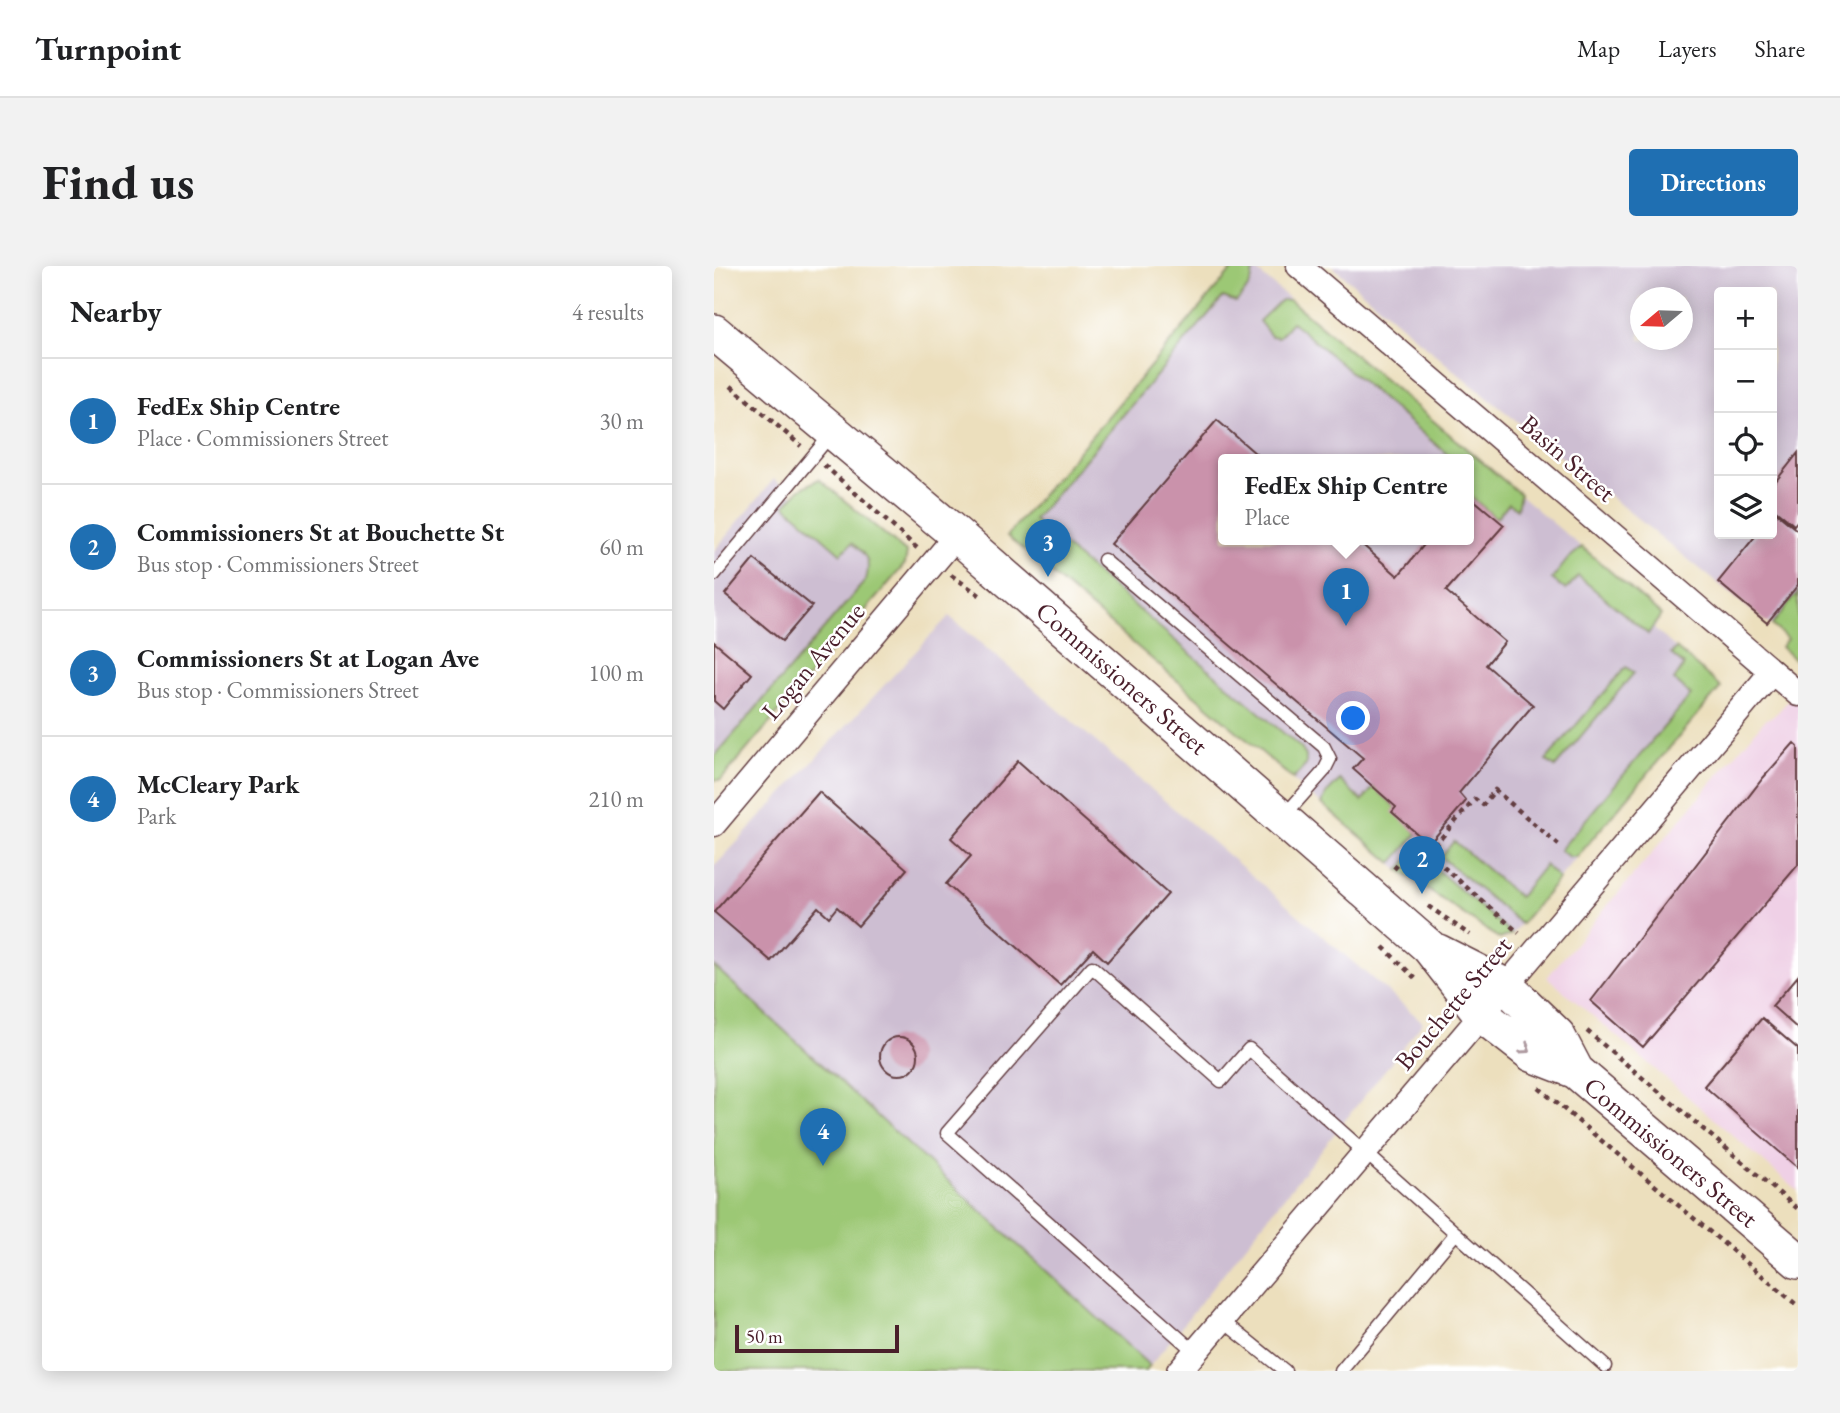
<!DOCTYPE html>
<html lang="en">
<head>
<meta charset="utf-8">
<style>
	:root { --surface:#fff; --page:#f2f2f2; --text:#202124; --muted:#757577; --line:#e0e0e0; --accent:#1f6fb2 }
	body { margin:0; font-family:"EB Garamond",serif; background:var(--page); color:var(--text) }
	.controls { position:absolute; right:21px; top:21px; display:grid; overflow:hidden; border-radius:7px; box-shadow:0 4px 18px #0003 }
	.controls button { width:63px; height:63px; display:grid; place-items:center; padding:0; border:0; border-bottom:2px solid var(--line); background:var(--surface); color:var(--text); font:35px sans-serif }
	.compass { position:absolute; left:916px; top:21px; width:63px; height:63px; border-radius:50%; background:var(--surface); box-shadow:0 4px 18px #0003; rotate:251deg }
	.scale { position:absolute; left:21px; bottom:18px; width:164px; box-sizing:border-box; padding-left:7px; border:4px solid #4a1f2b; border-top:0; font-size:19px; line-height:24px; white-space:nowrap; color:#4a1f2b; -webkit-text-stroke:5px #fff; paint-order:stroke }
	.you { position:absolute; left:640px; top:453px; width:24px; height:24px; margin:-18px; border:5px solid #fff; border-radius:50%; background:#1a73e8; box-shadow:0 0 0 10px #1a73e833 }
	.badge { display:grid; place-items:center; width:46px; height:46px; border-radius:50%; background:var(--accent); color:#fff; font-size:23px; font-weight:700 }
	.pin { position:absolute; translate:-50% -58px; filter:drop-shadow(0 2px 4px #0008) }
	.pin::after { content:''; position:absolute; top:37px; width:24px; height:21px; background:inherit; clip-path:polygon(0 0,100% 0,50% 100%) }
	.popup { position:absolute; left:504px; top:188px; width:256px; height:91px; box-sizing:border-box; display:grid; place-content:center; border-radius:7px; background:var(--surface); filter:drop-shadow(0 2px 5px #0005); font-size:23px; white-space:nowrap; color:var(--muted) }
	.popup b { font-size:26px; color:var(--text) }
	.popup::after { content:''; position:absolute; left:50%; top:100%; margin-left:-14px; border:14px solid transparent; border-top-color:var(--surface) }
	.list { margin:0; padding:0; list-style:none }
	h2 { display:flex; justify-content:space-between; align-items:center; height:91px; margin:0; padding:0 28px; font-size:30px }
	h2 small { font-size:23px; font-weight:400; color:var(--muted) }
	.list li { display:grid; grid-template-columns:46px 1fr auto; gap:21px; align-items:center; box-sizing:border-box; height:126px; padding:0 28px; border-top:2px solid var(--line) }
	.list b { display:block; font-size:26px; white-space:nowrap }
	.list p { margin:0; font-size:23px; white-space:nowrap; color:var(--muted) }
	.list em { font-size:23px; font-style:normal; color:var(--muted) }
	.icon { flex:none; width:38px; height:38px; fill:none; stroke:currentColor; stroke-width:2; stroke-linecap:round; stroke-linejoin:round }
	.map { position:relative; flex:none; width:1084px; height:1105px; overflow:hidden; border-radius:7px }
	header { display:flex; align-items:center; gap:42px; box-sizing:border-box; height:98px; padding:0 35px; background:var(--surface); border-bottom:2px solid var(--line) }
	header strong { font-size:33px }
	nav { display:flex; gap:38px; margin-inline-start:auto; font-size:24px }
	.intro { display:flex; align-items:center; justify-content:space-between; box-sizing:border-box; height:168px; padding:0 42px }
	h1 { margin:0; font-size:49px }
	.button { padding:18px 32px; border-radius:7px; background:var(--accent); color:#fff; font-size:24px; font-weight:700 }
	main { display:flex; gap:42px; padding:0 42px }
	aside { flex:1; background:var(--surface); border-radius:7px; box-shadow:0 4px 18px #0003 }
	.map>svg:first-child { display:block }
</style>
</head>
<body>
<header>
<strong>Turnpoint</strong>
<nav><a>Map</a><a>Layers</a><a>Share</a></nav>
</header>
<div class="intro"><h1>Find us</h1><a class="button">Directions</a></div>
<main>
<aside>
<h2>Nearby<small>4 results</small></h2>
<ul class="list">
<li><span class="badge">1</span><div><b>FedEx Ship Centre</b><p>Place · Commissioners Street</p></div><em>30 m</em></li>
<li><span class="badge">2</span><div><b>Commissioners St at Bouchette St</b><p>Bus stop · Commissioners Street</p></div><em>60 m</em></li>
<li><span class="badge">3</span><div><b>Commissioners St at Logan Ave</b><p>Bus stop · Commissioners Street</p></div><em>100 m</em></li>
<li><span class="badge">4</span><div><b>McCleary Park</b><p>Park</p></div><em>210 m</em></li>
</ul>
</aside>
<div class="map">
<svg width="1084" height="1105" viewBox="0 0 1084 1105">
	<rect width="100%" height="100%" fill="#fff"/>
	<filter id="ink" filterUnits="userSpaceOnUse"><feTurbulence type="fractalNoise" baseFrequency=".0143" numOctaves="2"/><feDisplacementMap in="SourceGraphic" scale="14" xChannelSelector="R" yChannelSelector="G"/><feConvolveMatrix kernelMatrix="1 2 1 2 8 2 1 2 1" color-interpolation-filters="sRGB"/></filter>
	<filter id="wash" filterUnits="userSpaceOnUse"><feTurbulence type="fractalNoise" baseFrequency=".00686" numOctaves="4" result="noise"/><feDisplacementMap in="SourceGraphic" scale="28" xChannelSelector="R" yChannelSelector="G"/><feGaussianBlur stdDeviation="1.57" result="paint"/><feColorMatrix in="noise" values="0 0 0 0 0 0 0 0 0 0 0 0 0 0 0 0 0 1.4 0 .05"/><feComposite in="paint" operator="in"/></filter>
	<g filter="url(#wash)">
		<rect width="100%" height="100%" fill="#ecdfbd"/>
		<path fill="#efd0e6" d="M1084 424V925L833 711 1050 455 1063 447Z"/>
		<path fill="#cdbed2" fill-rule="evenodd" d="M521 0H537L947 349 940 363 1007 421 798 668 791 673H786L695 613 293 270ZM510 194H754V274H510Z
			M618 0H1084V328L1058 359 1053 357 743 107ZM1005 26H1058V268H1005ZM926 32H968V74H926Z
			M60 213 80 229 71 239 127 288 138 277 153 290 155 300 152 314 0 491V285Z
			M235 350 709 756 436 1100 0 700V601Z"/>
		<path fill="#9cc875" stroke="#737450" stroke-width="2" d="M521 0H538C541 17 533 24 522 36L509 31 320 254 587 482 592 490V499L579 513 293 270Z
			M567 34H576L806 228 803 243 795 237 782 252 755 229 754 194H740L578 56 565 71 557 70 545 55Z
			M105 213 193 287 191 298 7 514H0V491L152 314C157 295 153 289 138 277L127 288 71 239 86 223Z
			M868 281 947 349 934 368 864 310 852 324 838 313 854 293Z
			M1084 326V397L1067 381 1073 373 1058 359Z
			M962 382 1007 421 863 591H855L846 584 977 429 960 414 970 399 957 388Z
			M912 401 920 407 841 501 832 494Z
			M626 514 648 535 660 521 682 541 703 568 678 597 608 538 612 528Z
			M740 575 805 631 831 599 845 613 807 658 727 591Z
			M701 585 798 668 786 673 685 604Z
			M0 700 436 1100 432 1105H0Z"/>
		<g id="blocks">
			<path fill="#ca92ab" d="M503 154 549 194H510V274H643L684 310 714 274H754V229L790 259 732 325 791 376 772 399 819 439 745 527 752 535 715 578 678 546 682 541 639 503 649 492 397 278Z
				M1084 187V254L1080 259 1058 241V220Z
				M1061 246 1084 265V319L1053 357 1004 316 1043 268H1058V250Z
				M40 293 98 340 68 375 11 328Z
				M0 376 38 408 9 443 0 435Z
				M1080 477 1084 481V599L929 781 877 735 1049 512Z
				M304 495 454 628 393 696 379 683 346 719 232 618 257 590 237 572Z
				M105 526 193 603 144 660 123 641 115 651 104 641 57 695 0 646Z
				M1084 710V763L1058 740Z
				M1048 752 1084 783V902L990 820Z
				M166 790a19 19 0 1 1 38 0a19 19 0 1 1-38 0Z"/>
		</g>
	</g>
	<g filter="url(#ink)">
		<use href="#blocks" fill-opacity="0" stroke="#623c41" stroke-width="2"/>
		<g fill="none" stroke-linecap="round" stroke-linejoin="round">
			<g stroke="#623c41" stroke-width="15">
				<path id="lane" d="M390 294 610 481 616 493 610 505 569 551
					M0 309 119 166
					M508 1054 571 1105
					M481 1086 233 867 378 701 507 815 535 783 891 1100
					M627 1105 742 967"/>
			</g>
			<g stroke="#623c41" stroke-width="27">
				<path id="street" d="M585 0 1084 428
					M0 558 243 269
					M465 1105C663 872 861 640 1058 406"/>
			</g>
			<g stroke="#623c41" stroke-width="38">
				<path id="secondary" d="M0 66 243 269 715 681 768 749 818 788 862 805 1084 995
					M724 686 793 721 843 769 862 805"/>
			</g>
			<path stroke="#623c41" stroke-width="4.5" stroke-dasharray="5 5" stroke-linecap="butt" d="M17 120 87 180
				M110 199 203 282
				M237 309 267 330
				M714 587 761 533 769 539 781 524 846 580
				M680 603 702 577 805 667
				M714 640 756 669
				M669 681 703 714
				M873 765 1084 943
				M825 822 1084 1040"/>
			<use href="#lane" stroke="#fff" stroke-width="12"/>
			<use href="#street" stroke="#fff" stroke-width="24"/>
			<use href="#secondary" stroke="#fff" stroke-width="35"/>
		</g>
		<defs><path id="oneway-chevron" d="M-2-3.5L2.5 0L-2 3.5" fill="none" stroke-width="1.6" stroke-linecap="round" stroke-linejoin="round" transform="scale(1.75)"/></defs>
		<use stroke="#ae9aa0" href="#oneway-chevron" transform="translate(812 783) rotate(35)"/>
	</g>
	<g text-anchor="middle" stroke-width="5" stroke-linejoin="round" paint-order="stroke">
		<g font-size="26" fill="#4a1f2b" stroke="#fff">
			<text transform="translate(854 192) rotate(41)" y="9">Basin Street</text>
			<text transform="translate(99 395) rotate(-50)" y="9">Logan Avenue</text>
			<text transform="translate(408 412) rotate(41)" y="9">Commissioners Street</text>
			<text transform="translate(739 737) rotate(-50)" y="9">Bouchette Street</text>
			<text transform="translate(957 886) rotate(40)" y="9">Commissioners Street</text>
		</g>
	</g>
</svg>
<div class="controls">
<button>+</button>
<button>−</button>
<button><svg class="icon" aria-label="locate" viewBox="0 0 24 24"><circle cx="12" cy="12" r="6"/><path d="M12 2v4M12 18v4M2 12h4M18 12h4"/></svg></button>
<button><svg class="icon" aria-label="layers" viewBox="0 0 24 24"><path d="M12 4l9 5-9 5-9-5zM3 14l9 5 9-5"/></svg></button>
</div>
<svg class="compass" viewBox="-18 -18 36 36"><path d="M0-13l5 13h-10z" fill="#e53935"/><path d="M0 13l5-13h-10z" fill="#757577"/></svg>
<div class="scale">50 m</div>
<div class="you"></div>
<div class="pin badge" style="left:632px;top:360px">1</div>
<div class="popup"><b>FedEx Ship Centre</b>Place</div>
<div class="pin badge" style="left:708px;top:628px">2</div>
<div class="pin badge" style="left:334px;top:311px">3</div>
<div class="pin badge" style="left:109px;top:900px">4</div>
</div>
</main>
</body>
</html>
